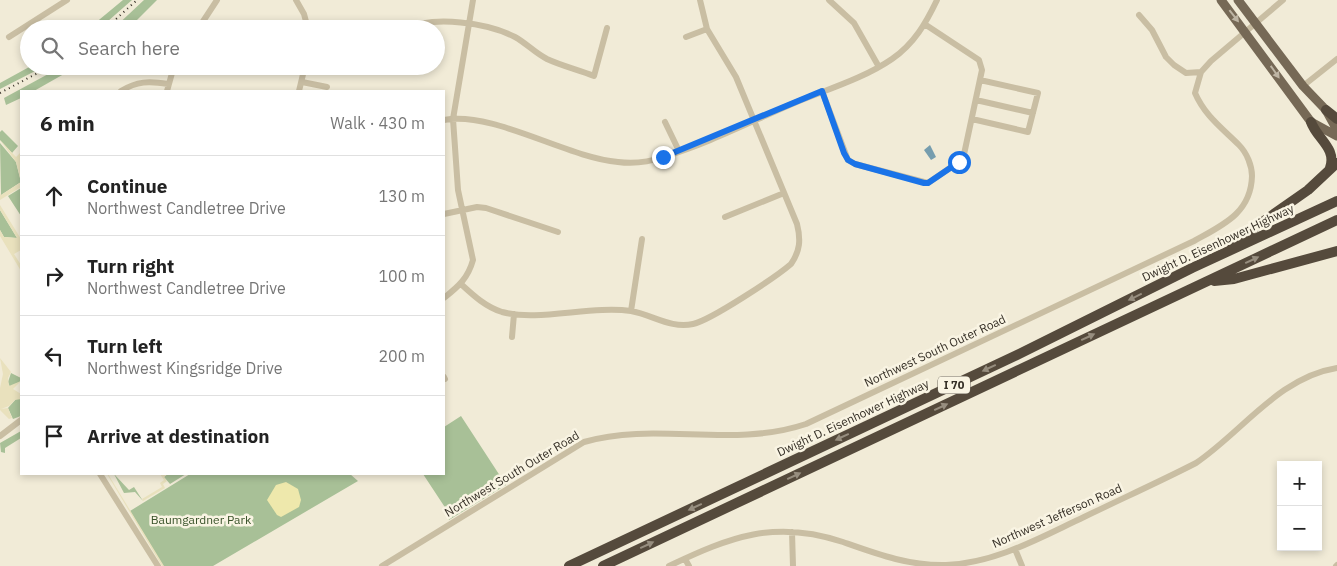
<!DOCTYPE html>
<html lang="en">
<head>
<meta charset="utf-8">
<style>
	:root { --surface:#fff; --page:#f2f2f2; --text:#222; --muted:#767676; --line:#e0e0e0 }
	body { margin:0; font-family:"IBM Plex Sans",sans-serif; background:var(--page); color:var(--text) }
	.controls { position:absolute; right:15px; bottom:15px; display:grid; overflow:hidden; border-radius:0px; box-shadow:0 2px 8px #0003 }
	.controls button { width:45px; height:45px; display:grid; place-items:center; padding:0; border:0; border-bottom:1px solid var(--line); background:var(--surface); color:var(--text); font:25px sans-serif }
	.stop { position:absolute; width:15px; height:15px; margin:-11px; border:4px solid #1a73e8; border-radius:50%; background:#fff }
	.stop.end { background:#1a73e8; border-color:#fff; box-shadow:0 1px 5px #0008 }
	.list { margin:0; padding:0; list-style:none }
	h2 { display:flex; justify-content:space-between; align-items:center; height:65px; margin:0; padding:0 20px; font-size:21px }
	h2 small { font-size:16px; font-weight:400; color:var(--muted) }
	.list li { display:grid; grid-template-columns:32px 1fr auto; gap:15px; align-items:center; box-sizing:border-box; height:80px; padding:0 20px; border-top:1px solid var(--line) }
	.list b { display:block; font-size:19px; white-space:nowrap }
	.list p { margin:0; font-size:16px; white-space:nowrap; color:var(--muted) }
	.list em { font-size:16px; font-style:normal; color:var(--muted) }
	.icon { flex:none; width:28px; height:28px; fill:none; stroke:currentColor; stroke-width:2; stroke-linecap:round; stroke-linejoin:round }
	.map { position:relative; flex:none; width:1337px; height:566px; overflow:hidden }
	.search { position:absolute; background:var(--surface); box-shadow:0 2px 8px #0003; left:20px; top:20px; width:425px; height:55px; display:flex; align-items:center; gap:12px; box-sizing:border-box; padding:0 18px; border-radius:28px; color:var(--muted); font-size:19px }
	.panel { position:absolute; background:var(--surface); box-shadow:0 2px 8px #0003; left:20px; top:90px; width:425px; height:385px; border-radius:0px }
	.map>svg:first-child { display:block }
</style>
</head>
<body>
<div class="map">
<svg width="1337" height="566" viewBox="0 0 1337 566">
	<rect width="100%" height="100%" fill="#f1ebd7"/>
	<path fill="#a8c097" d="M123 0H132L99 29H88Z
		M144 0H157L128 29H113Z
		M31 66H45L0 89V83Z
		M63 66H78L34 91H21V98L6 105 4 98Z
		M2 130 18 146 12 153 0 140V132Z
		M0 143 16 162 21 182 1 195Z
		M21 188V216L8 196Z
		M0 210 17 238 4 237 0 230Z
		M11 373 21 378V381L10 387 8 382Z
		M16 399H21V416L13 419 8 408Z
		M461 416 506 485 449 520 448 517 450 515 423 474H444V427Z
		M21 431V438L5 448V453L1 452 0 443Z
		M114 474 129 490 134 487 143 501 135 492 124 493Z
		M167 474H186L170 484 164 477Z
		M190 474H350L358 481 213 566H163L130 511Z"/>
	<path fill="#eee8ac" d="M286 482 298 489 301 500 299 507 281 517 277 515 267 500 276 485Z"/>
	<path fill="#e9e1bd" d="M0 140 16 157 21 152V187L0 200V193L1 195 21 182 16 162Z
		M0 205 21 239V250L14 254 21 265V271L0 236V230L4 237 17 238 0 210Z
		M0 358 11 372 8 378 9 386 21 381 13 389 21 394V399L15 400 9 406 1 409 8 408 12 418 9 419 0 410V388L3 374Z
		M107 474H108L164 566H162Z
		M160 474H168L164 477 167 481 163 484 165 488 143 501 142 499 162 487 160 483 164 480Z"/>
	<path fill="#769dae" d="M930 145 936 157 931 160 924 150Z"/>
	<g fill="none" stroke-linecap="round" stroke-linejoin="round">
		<path stroke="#c9bea3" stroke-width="6" d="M296 0 304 14 308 29
			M829 0 854 23 879 67
			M1139 15 1152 30 1166 57 1174 65 1186 73 1201 72
			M198 29 217 0
			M405 29C434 15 488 23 515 37 526 43 535 53 547 59 562 66 579 70 594 76L607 28
			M9 37 67 0
			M686 37 707 29
			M302 82 327 87
			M1303 86 1337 59
			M121 91C137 81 149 81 168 84
			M167 91 174 66
			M299 91 305 66
			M822 91 848 160 855 164 928 183 963 159 982 70 979 60 926 25
			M976 100 1033 113
			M972 119 1028 132 1038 93 980 80
			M444 120C494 111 565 157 618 162 633 164 649 162 663 157 707 144 750 122 792 104 825 90 863 79 892 59 914 44 926 23 937 0
			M665 122 679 151
			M444 214 477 207 486 208 558 232
			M725 217 784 193
			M462 285C474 296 486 307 502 312 538 322 592 305 631 311 653 315 671 329 693 324 711 320 776 277 791 264 800 251 801 240 797 224L736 77 707 29 700 0
			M444 298C459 286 468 278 473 260L458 190 453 119 473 0
			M631 311 642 239
			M512 337 514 314
			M444 377 445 379
			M0 436 21 420
			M100 474 158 566
			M792 532 793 566
			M1015 549 1022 566
			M685 559 689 566
			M382 566 584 442C656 421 731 449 806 424L1194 241C1223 225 1251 213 1252 176 1252 166 1247 153 1239 145 1222 128 1205 116 1195 93L1201 72 1211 61 1283 0
			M669 566C730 537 775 519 843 542 877 554 909 566 946 565 996 563 1039 538 1084 517 1121 499 1159 482 1196 463 1242 432 1279 377 1337 368
			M1336 566 1337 565"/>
		<path stroke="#766956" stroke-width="9" d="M1221 0 1311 122 1337 136
			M1238 0 1303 86 1326 110 1337 130"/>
		<path stroke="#554a3c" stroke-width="10" d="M1326 110 1337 119
			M1311 122C1317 139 1337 148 1330 168
			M1231 244 1308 190 1337 163
			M1214 281 1234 279 1337 251
			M569 566 1017 355 1192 268 1337 201
			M603 566 1337 220"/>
		<path stroke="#342e25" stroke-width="2" stroke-dasharray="1 4" stroke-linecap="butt" d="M105 29 137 0
			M0 93 51 66"/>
	</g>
	<defs><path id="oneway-solid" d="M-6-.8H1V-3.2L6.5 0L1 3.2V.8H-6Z" transform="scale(1.25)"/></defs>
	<g fill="#beb5a4">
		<use href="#oneway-solid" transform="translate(1234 16) rotate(52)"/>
		<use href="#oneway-solid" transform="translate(1275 72) rotate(55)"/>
	</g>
	<g fill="#978e7f">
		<use href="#oneway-solid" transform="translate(1252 260) rotate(-25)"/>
		<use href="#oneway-solid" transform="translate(1135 297) rotate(154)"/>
		<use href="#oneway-solid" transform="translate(1088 337) rotate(-25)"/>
		<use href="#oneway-solid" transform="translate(989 368) rotate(155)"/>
		<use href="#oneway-solid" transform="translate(941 407) rotate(-25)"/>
		<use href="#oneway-solid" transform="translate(842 437) rotate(155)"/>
		<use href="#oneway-solid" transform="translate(794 476) rotate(-25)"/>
		<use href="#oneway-solid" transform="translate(695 507) rotate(155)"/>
		<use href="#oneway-solid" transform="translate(647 545) rotate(-25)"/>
	</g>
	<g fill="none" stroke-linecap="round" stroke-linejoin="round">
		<path stroke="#1a73e8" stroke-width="6" d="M663 157 822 91 844 153 848 160 855 164 924 183H928L959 162"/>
	</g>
	<g text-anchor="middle" stroke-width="5" stroke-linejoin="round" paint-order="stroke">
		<rect fill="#f9f4e3" stroke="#6f695e" stroke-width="1" x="938" y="376.5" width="32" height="17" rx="4"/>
		<g font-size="11" font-weight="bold" fill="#342e25">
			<text x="954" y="389">I 70</text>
		</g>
		<g font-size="12" fill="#342e25" stroke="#f9f4e3">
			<text transform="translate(1218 243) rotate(-25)" y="4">Dwight D. Eisenhower Highway</text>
			<text transform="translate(935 351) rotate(-25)" y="4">Northwest South Outer Road</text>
			<text transform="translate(853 418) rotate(-25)" y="4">Dwight D. Eisenhower Highway</text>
			<text transform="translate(512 474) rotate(-31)" y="4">Northwest South Outer Road</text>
			<text transform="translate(1057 516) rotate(-24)" y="4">Northwest Jefferson Road</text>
		</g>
		<g font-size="12" fill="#385229" stroke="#f9f4e3">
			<text x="201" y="524">Baumgardner Park</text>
		</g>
	</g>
</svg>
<div class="controls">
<button>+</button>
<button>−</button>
</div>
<div class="stop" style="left:959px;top:162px"></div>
<div class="stop end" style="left:663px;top:157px"></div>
<div class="search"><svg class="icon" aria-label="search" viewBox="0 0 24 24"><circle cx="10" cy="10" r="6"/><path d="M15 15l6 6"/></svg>Search here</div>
<section class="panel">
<h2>6 min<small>Walk · 430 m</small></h2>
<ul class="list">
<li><svg class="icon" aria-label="ahead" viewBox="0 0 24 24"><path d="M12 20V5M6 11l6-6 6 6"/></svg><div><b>Continue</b><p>Northwest Candletree Drive</p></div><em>130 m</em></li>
<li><svg class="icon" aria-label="right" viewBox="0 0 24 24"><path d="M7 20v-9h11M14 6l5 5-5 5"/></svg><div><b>Turn right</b><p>Northwest Candletree Drive</p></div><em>100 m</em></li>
<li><svg class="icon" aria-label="left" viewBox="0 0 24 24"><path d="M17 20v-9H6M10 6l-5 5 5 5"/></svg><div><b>Turn left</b><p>Northwest Kingsridge Drive</p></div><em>200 m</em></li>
<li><svg class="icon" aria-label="arrive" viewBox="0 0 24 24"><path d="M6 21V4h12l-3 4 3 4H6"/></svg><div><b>Arrive at destination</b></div></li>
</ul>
</section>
</div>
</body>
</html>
